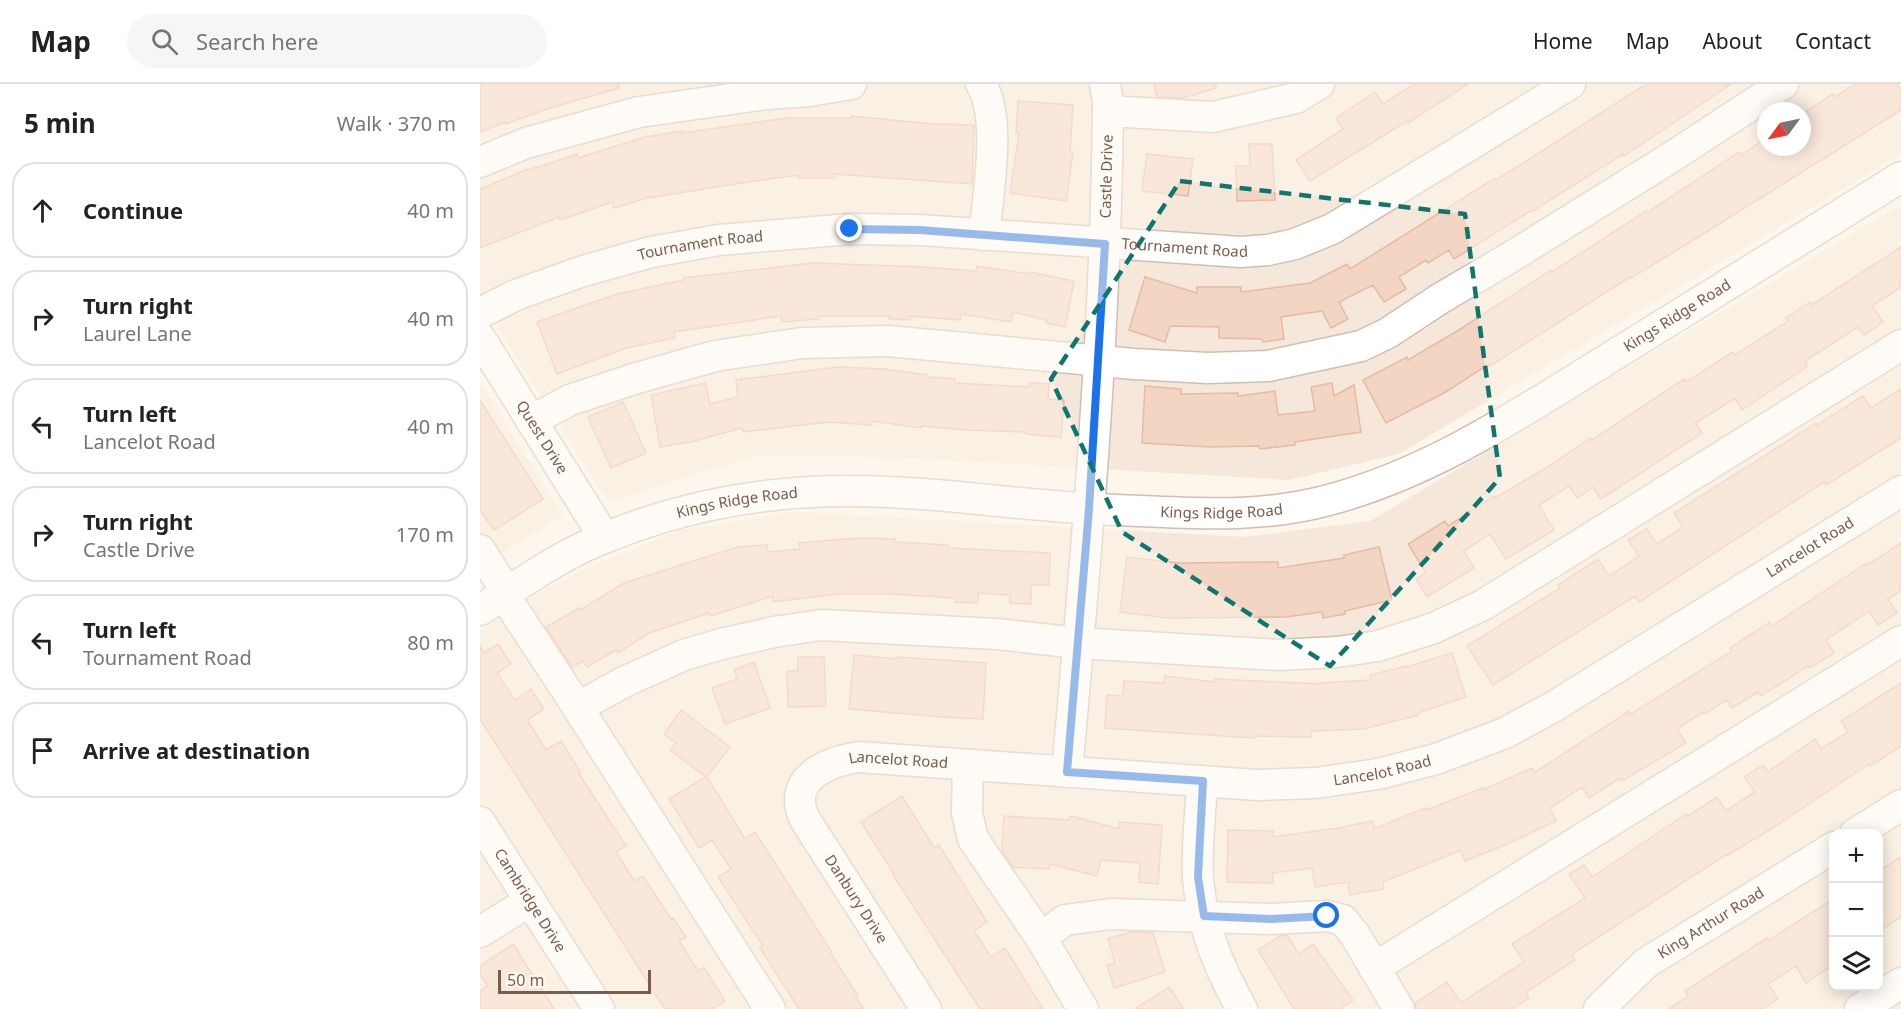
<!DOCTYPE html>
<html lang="en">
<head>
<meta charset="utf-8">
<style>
	:root { --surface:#fff; --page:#f6f6f6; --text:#222; --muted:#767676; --line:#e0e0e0 }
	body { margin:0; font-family:"Noto Sans",sans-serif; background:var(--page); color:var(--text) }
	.controls { position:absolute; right:18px; bottom:18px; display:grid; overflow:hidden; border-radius:12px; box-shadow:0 3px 15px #0003 }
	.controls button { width:54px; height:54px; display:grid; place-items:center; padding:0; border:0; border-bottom:2px solid var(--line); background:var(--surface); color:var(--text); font:30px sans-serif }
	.compass { position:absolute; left:1277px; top:18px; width:54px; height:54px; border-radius:50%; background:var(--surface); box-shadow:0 3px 15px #0003; rotate:237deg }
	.scale { position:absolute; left:18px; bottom:15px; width:153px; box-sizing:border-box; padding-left:6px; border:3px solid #7a5c4d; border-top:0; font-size:16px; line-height:21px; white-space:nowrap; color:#7a5c4d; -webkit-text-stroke:4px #fffaf3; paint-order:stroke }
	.stop { position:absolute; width:18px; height:18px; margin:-14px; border:4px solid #1a73e8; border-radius:50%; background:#fff }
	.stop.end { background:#1a73e8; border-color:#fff; box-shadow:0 2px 6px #0008 }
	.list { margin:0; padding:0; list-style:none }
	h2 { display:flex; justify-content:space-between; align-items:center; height:78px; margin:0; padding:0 24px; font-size:26px }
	h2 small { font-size:20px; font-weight:400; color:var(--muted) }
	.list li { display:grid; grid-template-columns:39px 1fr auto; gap:18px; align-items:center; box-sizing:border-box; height:96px; margin:0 12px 12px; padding:0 12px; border:2px solid var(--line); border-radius:24px }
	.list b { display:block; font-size:22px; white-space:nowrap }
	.list p { margin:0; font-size:20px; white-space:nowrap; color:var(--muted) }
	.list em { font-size:20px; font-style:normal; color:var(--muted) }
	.icon { flex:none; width:33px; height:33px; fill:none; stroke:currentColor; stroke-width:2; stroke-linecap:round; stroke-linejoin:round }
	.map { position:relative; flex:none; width:1421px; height:925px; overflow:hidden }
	header { display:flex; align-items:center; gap:36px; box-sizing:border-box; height:84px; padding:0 30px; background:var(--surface); border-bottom:2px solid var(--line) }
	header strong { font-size:28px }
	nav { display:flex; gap:33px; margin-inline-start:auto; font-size:21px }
	.search { width:420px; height:54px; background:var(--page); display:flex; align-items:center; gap:15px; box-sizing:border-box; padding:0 21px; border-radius:33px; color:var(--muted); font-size:22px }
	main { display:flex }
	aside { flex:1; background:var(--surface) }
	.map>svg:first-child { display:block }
</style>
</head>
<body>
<header>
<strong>Map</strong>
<div class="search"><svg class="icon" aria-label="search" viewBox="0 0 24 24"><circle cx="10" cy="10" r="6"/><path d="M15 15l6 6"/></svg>Search here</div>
<nav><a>Home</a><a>Map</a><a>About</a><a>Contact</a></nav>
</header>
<main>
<aside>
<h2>5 min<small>Walk · 370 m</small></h2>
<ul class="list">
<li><svg class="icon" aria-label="ahead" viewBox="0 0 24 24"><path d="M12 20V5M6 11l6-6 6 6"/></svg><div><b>Continue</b></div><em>40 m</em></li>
<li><svg class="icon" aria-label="right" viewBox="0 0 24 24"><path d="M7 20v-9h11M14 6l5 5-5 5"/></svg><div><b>Turn right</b><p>Laurel Lane</p></div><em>40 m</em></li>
<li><svg class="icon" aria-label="left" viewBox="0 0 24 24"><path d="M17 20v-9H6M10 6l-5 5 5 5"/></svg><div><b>Turn left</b><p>Lancelot Road</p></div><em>40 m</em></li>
<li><svg class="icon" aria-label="right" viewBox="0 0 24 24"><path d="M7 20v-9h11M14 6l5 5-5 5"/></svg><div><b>Turn right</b><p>Castle Drive</p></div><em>170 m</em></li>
<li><svg class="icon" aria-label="left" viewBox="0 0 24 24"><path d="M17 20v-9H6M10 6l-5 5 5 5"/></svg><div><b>Turn left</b><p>Tournament Road</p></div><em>80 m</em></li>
<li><svg class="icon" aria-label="arrive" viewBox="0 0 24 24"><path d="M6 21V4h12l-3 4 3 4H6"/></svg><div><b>Arrive at destination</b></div></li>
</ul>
</aside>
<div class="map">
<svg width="1421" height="925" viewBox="0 0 1421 925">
	<rect width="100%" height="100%" fill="#fdf6ec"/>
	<path fill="#f5e8da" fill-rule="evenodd" d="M0 0H1421V70L919 370 809 396 434 374 277 371 128 418 0 217ZM1286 27H1322V63H1286Z
		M1421 121V925H0V547L45 518 102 486 201 446 314 428 765 453 890 437ZM1354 750H1398V902H1354Z
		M0 299 83 431 0 483Z"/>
	<path fill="#f3d5c3" stroke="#e6bba3" stroke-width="1.5" d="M0 0H139V4L67 25 26 40 25 38 0 48Z
		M674 0H736V4L703 14 677 13Z
		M934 0H988L928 39 927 37 830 97 816 76 863 45 856 34 895 8 903 20Z
		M1166 0H1251L1144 72 1143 70 1051 128 1050 127 974 175 969 166 948 179 946 176 919 193 926 205 904 218 893 201 859 218 868 235 851 244 842 227 801 233 804 255 783 258 782 255 739 254V243L690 242 685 258 649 246 665 193 717 209V203H761V208L830 199 867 180 870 185 1015 94 1016 96 1059 69Z
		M1375 0H1417L1421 6V26L1199 165 1151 194 1150 193 1010 282 1009 280 964 309 906 339 883 296 927 273 928 276 979 246 1071 186 1072 188 1166 127 1167 129 1259 68 1261 71 1286 54V63H1322V30L1353 10 1355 13Z
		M538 17 593 21 590 67 593 68 586 117 530 109 539 49H536Z
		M371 32 451 40 494 41 492 100 355 90V94H318V91L268 98 167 114 134 124 132 118 80 136 79 133 0 164V105L48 85 49 86 97 70 98 74 165 53 202 47V49L307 34H371Z
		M769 60H792L795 116 757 117 756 82H770Z
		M667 70 713 75 708 112 662 107Z
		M1421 163V203L1392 222 1403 238 1384 251 1378 243 1325 277 1328 282 1262 326 1255 314 1216 339 1222 349 1121 415 1113 403 1097 414 1089 402 1059 421 1074 446 1026 475 1010 450 984 467 994 484 947 513 936 495 946 489 928 460 965 437 968 442 1014 412 1015 414 1074 379 1110 354 1112 356 1204 295 1206 298 1253 268 1255 271 1308 237 1306 234 1330 218 1332 221Z
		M333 179 443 183 496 187 497 182 550 190V188L594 197 585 243 566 239 567 236 533 228 531 238 481 230 480 236 430 232V236L409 235 410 232H338V235L302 238 301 232 194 248 195 254 146 264 77 290 57 238 137 210 204 196V194Z
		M358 283 404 285 448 291 447 293 475 295V299L549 303 550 299 569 300 568 315 584 316 581 353 546 350V348L487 346 441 342V344L392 337V341L348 338 263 348 262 344 211 358 180 363 171 311 225 299 230 320 258 313 256 296Z
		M852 299 854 312 874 301 881 348 815 358V361L780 365 779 362 730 363 662 359 665 302 701 305V310L758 309V312L795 307 798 331 835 327 831 303Z
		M1421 305V354L1346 401 1344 398 1159 518 1155 512 1013 601 987 562 1080 504 1078 501 1118 475 1129 492 1159 472 1148 456 1167 445 1177 460 1203 443 1194 429 1336 339 1337 341 1383 312 1391 324Z
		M0 316 63 415 14 446 0 426Z
		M143 318 166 369 131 384 108 333Z
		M379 454 415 455V458L468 461V464L570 469 569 501H551V520L530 519V511L498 509V519L475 518V514L414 510H358L293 518V512L230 532 229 529 169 549 138 569 136 566 107 583 103 577 92 583 66 543 99 524 100 526 144 499 258 463 287 461 288 468 320 465 319 459Z
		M1421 459V507L1408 515 1417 529 1398 541 1389 527 1346 556 1354 569 1330 584 1328 582 1281 612 1278 608 1252 624 1247 616 1224 630 1223 628 1197 645 1206 659 1142 697 1140 694 1109 714 1102 703 1070 724 1076 737 1025 761 985 777 981 766 903 798 904 805 870 811 868 798 835 803 832 784 793 789V799L747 798 748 746 793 747V753L858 744 893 737 894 745 945 724 946 726 1003 704V706L1052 684 1054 689 1149 627 1151 630 1252 567 1250 564 1290 538 1292 542 1385 480 1386 482Z
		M899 463 912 516 865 527V530L843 534 842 528 806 533 688 534 640 528 647 473 698 479 798 478V484L864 474V471Z
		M18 560 31 580 17 589 35 616 51 605 64 625 47 636 66 666 81 657 101 689 99 690 146 762 136 768 154 797 163 792 191 835 193 834 206 853 199 857 218 887 224 883 245 917 232 925H185L0 635V562L4 569Z
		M972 569 986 613 938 629 939 631 883 645 831 647V653L774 652V654L625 644 627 611 643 612 644 597 684 599 685 592 735 598V595L841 600V599L891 596 890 591 927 582V583Z
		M374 571 416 575V573L506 579 503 635 463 633 369 625Z
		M318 573H344L346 622 308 623 307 587H318Z
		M274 578 290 624 245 640 232 604 257 595 254 586Z
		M1421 599V662L1390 682 1389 680 1296 742 1248 771 1247 770 1092 870 1095 876 1046 908 1049 914 1032 925H936L935 919 967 898 981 919 1044 878 1032 860 1105 814 1089 790 1104 781 1112 793 1206 730 1208 732 1237 713 1246 727 1275 708 1264 693 1283 681 1288 688 1335 655 1341 665 1368 648 1361 637Z
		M201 626 250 663 227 693 265 755 275 748 351 867 350 868 378 912 376 913 384 925H319L280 864 283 862 238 793 251 785 232 756 219 764 189 715 226 693 190 666 196 659 184 650Z
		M422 712 454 764 459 761 507 838 494 847 511 873 525 864 563 925H500L413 791 414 790 381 738Z
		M524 732 589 736 591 732 639 745V738L682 741 678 800 659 798 660 779 621 776 617 792 570 780V785L533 783 522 766Z
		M1421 773V833L1398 848V788Z
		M1353 815V881L1326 899 1316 882 1288 900 1298 915 1283 925H1189L1208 912 1205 907 1287 854 1289 856Z
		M651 848 673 849 685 888 634 904 627 881 635 879 628 855Z
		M807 851 819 870 833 860 873 916 860 925H814L778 866 800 852Z
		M33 860 57 898 74 925H0V907L8 902 0 890V882Z
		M689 903 704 925H655Z"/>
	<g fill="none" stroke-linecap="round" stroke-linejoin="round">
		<g stroke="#d1beb0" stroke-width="33">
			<g id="minor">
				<path d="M501 0C522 33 508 112 504 151"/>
				<path d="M628 27 733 33 816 14 839 0"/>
				<path d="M0 78 46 59 159 28 287 10 329 7 371 0"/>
				<path id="s1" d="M0 229 36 211 103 187 171 168 239 156 370 145 440 146 761 168 788 166 815 160 852 145 1090 0"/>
				<path id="s2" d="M0 254 124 453"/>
				<path d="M51 337 90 316 157 294 235 272 322 259 408 257 654 280 728 284 788 282 881 262 908 249 961 214 1026 176 1190 74 1303 0"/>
				<path d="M0 466 27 509"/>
				<path d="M24 511 89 610 290 925"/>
				<path id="s3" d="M0 526C41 500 81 470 127 453 203 422 286 407 368 407 458 407 547 423 637 426 707 429 776 435 845 417 953 389 1045 326 1139 268 1233 209 1327 151 1421 93"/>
				<path d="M98 623 146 597 204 571 241 560 294 548 341 541 517 550 598 559 798 571 857 568 898 562 954 544 1003 521 1421 261"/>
				<path d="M488 681 487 729 493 755 561 854"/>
				<path id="s4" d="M587 688C607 465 626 242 628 19L625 0"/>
				<path d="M722 697C721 727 716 765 718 794 722 844 738 882 762 925"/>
				<path id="s5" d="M0 738 119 925"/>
				<path d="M1375 750 1421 721"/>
				<path d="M0 848 50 817"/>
				<path d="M894 884 1421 557"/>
				<path id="s6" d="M446 925 324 734C307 694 347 678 379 673L777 701 836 699 898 690 956 675 1025 649 1073 623 1421 407"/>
				<path d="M603 925 561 854 585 836 631 830 791 835 847 832 863 836 875 851 919 925"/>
				<path id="s7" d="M1119 925 1166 879 1354 763"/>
				<path d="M1380 925 1421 899"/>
			</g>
		</g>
		<use href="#minor" stroke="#fff" stroke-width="30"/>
	</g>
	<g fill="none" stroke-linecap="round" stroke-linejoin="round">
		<path stroke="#1a73e8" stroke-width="8" d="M370 145 440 146 625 160 609 425 587 688 723 697 718 793 724 832 791 835 847 832"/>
	</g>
	<path d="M0 0H1421V925H0ZM700 97 985 130 1020 394 850 582 642 448 571 295Z" fill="#fdf6ec" fill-opacity=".55" fill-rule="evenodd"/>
	<path fill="none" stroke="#0f766e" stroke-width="4.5" stroke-dasharray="12 8" stroke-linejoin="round" d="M700 97 985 130 1020 394 850 582 642 448 571 295Z"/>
	<g text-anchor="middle" stroke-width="4.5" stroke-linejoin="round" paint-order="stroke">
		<g font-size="15" fill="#7a5c4d" stroke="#fffaf3">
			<text dy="5" stroke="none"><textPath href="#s4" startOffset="597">Castle Drive</textPath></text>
			<text dy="5" stroke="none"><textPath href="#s1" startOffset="232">Tournament Road</textPath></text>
			<text dy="5" stroke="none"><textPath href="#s1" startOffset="718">Tournament Road</textPath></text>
			<text dy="5" stroke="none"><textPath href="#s3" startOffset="1272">Kings Ridge Road</textPath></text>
			<text dy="5" stroke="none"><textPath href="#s2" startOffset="117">Quest Drive</textPath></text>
			<text dy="5" stroke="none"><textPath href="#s3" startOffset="282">Kings Ridge Road</textPath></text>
			<text dy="5" stroke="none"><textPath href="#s3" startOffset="768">Kings Ridge Road</textPath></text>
			<text dy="5" stroke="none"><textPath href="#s6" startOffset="1336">Lancelot Road</textPath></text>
			<text dy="5" stroke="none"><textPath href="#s6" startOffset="364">Lancelot Road</textPath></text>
			<text dy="5" stroke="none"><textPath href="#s6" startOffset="850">Lancelot Road</textPath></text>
			<text transform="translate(376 815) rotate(57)" y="5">Danbury Drive</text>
			<text dy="5" stroke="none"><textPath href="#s5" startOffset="93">Cambridge Drive</textPath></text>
			<text dy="5" stroke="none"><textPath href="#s7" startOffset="142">King Arthur Road</textPath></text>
		</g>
	</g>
</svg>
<div class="controls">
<button>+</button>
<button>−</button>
<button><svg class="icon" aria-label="layers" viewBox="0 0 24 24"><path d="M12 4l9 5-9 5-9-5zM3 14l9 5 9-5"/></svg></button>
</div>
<svg class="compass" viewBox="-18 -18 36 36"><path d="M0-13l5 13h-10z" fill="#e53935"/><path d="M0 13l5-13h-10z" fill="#767676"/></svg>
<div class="scale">50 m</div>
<div class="stop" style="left:847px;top:832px"></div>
<div class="stop end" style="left:370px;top:145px"></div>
</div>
</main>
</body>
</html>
